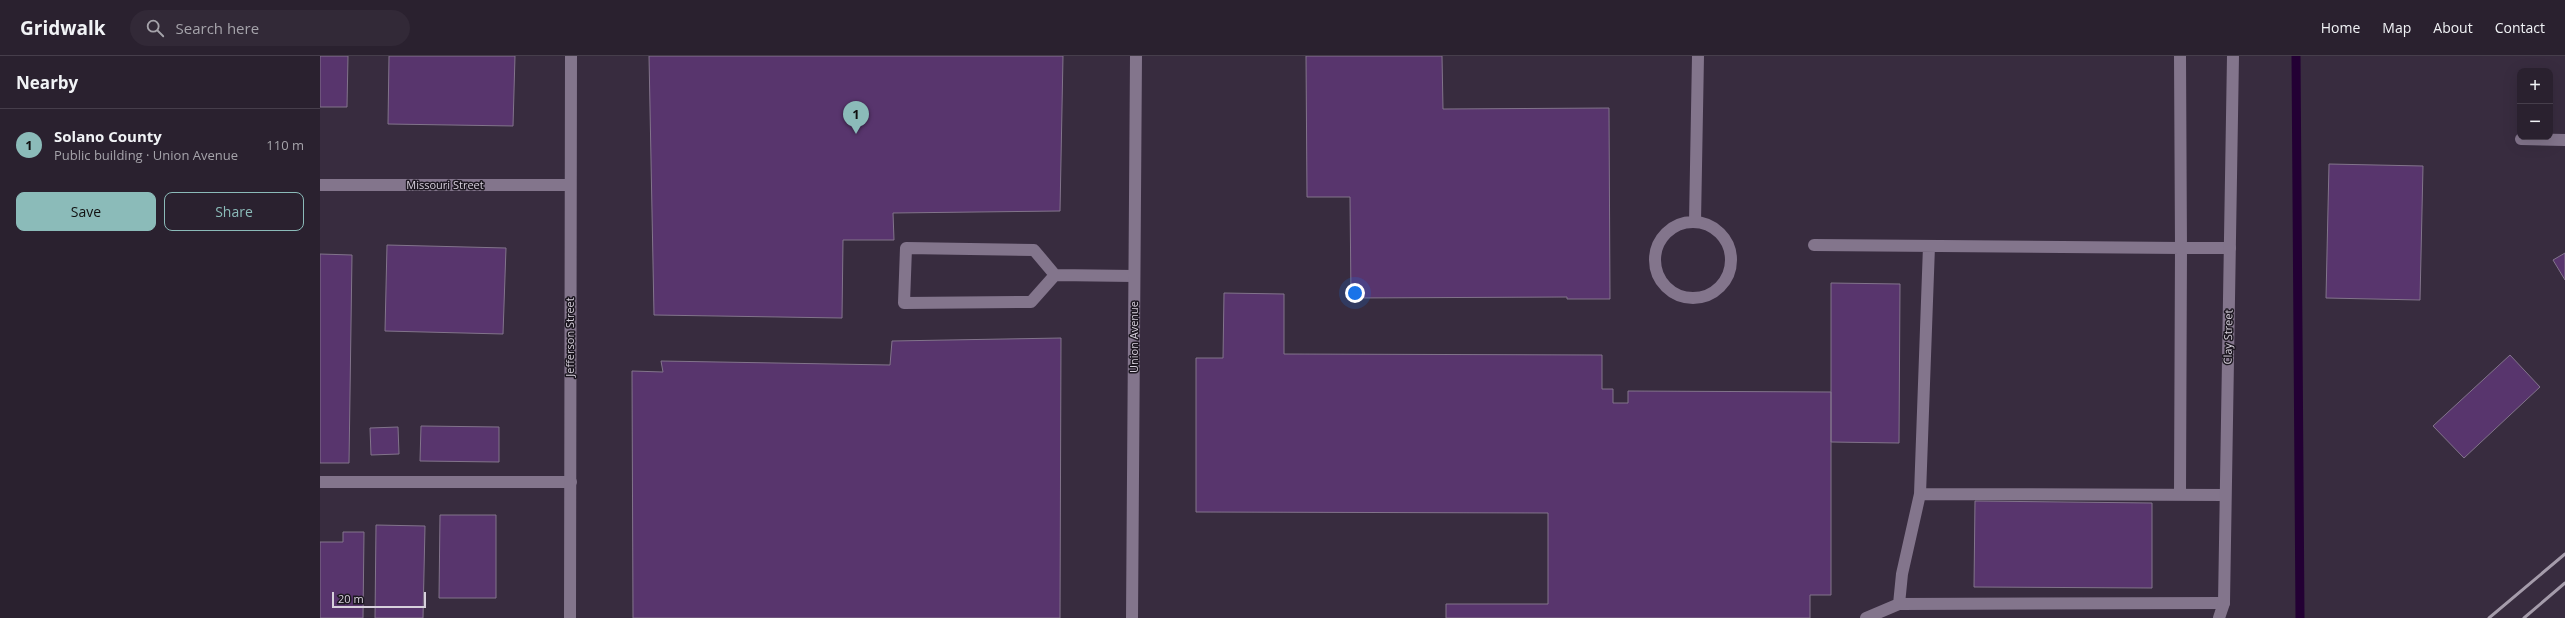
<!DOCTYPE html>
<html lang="en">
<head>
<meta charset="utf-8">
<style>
	:root { --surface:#2a212f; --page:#322937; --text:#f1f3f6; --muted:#a5a3aa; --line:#463e4b; --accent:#8bbbb9 }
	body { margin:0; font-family:"Open Sans",sans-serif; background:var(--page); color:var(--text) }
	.controls { position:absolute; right:12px; top:12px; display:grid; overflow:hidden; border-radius:8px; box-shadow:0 4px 16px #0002 }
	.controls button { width:36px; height:36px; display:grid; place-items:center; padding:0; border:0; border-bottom:1px solid var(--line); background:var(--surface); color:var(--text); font:20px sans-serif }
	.scale { position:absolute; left:12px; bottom:10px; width:94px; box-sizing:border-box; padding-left:4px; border:2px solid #d7d0dc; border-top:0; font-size:11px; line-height:14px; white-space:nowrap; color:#d7d0dc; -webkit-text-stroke:3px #1c1720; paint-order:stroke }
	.you { position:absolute; left:1035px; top:237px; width:14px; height:14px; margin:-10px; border:3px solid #fff; border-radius:50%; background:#1a73e8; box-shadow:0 0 0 6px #1a73e833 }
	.badge { display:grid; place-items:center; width:26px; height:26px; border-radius:50%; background:var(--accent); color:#111; font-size:13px; font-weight:700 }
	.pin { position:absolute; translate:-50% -33px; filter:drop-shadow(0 1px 2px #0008) }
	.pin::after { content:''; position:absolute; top:21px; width:14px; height:12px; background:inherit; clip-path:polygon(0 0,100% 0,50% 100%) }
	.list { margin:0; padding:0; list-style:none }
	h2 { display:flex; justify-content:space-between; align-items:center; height:52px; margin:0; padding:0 16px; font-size:17px }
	h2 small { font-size:13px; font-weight:400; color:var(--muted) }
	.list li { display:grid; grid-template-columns:26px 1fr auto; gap:12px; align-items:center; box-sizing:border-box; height:72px; padding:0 16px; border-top:1px solid var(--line) }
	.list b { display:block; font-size:15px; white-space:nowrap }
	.list p { margin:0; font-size:13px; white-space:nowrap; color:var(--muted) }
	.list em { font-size:13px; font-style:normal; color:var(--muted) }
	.actions { display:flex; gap:8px; padding:12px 16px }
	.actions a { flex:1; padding:9px 0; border:1px solid var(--accent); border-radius:8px; text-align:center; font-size:14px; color:var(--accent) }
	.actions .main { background:var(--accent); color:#111 }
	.icon { flex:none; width:22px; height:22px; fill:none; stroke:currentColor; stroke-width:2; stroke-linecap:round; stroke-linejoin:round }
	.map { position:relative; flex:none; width:2245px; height:562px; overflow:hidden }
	header { display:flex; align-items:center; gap:24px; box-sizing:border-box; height:56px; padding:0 20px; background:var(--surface); border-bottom:1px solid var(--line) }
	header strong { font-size:19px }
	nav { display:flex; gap:22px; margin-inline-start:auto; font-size:14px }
	.search { width:280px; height:36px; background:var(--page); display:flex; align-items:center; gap:10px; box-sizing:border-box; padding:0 14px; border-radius:22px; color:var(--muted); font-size:15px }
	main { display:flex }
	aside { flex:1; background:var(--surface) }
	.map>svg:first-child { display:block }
</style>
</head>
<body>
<header>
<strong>Gridwalk</strong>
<div class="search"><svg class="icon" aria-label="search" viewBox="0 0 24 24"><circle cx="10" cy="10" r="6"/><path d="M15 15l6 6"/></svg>Search here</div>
<nav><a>Home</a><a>Map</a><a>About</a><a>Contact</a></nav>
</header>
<main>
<aside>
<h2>Nearby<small></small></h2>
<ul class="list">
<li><span class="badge">1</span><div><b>Solano County</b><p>Public building · Union Avenue</p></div><em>110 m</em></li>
</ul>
<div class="actions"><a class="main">Save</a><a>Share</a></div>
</aside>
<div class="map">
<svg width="2245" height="562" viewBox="0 0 2245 562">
	<rect width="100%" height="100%" fill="#382c3f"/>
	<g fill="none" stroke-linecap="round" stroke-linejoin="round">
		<path stroke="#230034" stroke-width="9" d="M1976 0 1980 562"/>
	</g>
	<path fill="#58356d" stroke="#82748b" d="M0 0H28L27 51H0Z
		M69 0H195L193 70 68 68Z
		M329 0H743L740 155 573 157 574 184H523L522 262 334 259Z
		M986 0H1122L1123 53 1289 52 1290 243H1247V241L1031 242 1030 141H987Z
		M2009 108 2103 110 2100 244 2006 242Z
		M67 189 186 192 183 278 65 275Z
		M2245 197V224L2233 204Z
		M0 198 32 199 29 407H0Z
		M1511 227 1580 228 1579 387 1511 386Z
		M904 237 964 238V298L1282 299V333H1293V347H1308V335L1511 336V539H1490V562H1126V548H1228V457L876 456V302H903Z
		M741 282 740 562H313L312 315 343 316 341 305 570 309 572 285Z
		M2190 299 2220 331 2144 402 2113 370Z
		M101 370 179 371V406L100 405Z
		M78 371 79 398 51 399 50 372Z
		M1655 445 1832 447V532L1654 531Z
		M120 459H176V542H119Z
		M56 469 105 470 103 562H55Z
		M23 476H44L43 562H0V486H23Z"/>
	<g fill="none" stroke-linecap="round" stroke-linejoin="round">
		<path stroke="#83758c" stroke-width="12" d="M1860 0 1861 192H1910
			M1375 166 1378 0
			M1335 204a38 38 0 1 1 76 0a38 38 0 1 1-76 0Z
			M1494 189 1861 192 1860 439
			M1609 190 1600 438 1905 439
			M735 219 711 246 584 247 586 192 714 194 735 219 814 220
			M0 426H251
			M1579 548 1582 518 1600 438
			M1546 562 1579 548 1904 547"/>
		<path stroke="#83758c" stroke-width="12" d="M2201 83 2245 84
			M0 129H250
			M250 562 251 0
			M812 562 816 0
			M1899 562 1904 547 1913 0"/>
		<path stroke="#a59cab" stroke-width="3" d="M2169 562 2245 498
			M2204 562 2245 527"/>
	</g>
	<g text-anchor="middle" stroke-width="3" stroke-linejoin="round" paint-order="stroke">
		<g font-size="11" fill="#d7d0dc" stroke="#1c1720">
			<text x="125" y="133">Missouri Street</text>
			<text transform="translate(250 281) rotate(-90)" y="4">Jefferson Street</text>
			<text transform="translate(814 281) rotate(-90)" y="4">Union Avenue</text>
			<text transform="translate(1908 281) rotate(-89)" y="4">Clay Street</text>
		</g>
	</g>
</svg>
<div class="controls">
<button>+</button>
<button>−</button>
</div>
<div class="scale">20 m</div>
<div class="you"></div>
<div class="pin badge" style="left:536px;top:78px">1</div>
</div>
</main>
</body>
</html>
